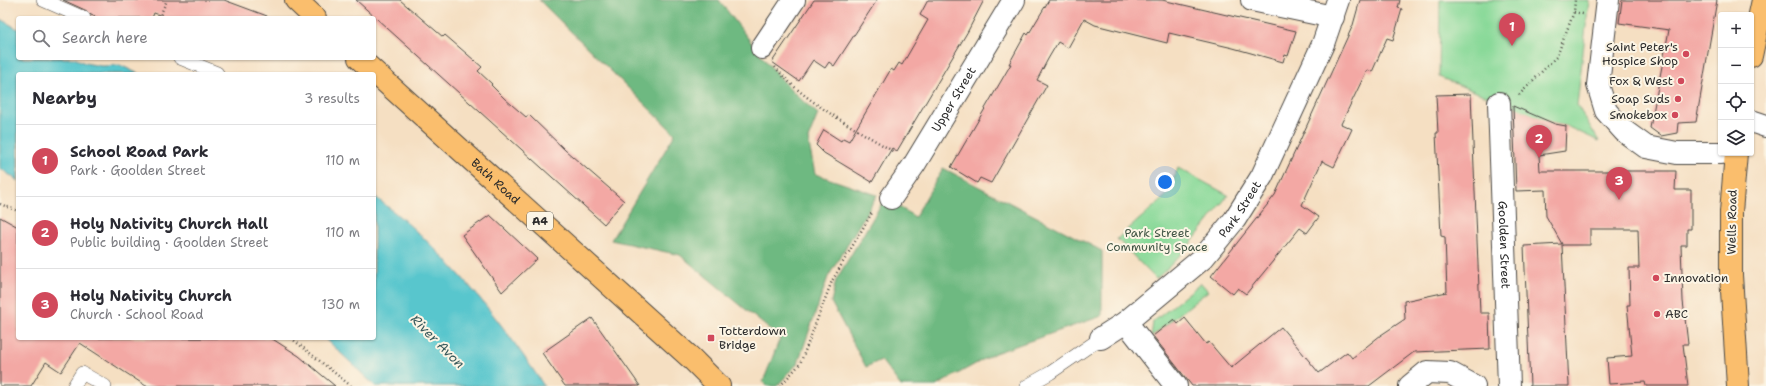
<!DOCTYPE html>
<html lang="en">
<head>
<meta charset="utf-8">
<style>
	:root { --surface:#fff; --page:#f2f2f3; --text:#2b2b33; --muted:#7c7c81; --line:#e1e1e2; --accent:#d1495b }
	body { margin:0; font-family:"Shantell Sans",sans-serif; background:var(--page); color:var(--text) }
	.controls { position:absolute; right:12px; top:12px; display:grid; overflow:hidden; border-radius:4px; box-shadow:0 1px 3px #0004 }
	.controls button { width:36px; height:36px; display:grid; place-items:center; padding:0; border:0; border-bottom:1px solid var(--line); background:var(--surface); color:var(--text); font:20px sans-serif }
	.you { position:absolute; left:1165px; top:182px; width:14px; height:14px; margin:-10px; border:3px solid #fff; border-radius:50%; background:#1a73e8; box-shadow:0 0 0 6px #1a73e833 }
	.badge { display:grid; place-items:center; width:26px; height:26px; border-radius:50%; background:var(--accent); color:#fff; font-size:13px; font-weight:700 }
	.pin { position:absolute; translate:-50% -33px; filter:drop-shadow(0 1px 2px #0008) }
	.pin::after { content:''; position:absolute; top:21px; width:14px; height:12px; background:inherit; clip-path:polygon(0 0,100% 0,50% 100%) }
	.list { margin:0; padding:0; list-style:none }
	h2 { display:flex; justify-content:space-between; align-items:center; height:52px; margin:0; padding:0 16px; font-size:17px }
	h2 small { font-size:13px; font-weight:400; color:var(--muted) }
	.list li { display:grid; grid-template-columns:26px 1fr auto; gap:12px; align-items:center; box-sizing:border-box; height:72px; padding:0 16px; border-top:1px solid var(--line) }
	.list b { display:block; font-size:15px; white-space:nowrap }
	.list p { margin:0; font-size:13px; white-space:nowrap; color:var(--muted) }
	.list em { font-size:13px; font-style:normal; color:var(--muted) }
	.icon { flex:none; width:22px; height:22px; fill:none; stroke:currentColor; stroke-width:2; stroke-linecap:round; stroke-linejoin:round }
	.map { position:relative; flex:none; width:1766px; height:386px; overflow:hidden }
	.search { position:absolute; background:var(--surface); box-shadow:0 1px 3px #0004; left:16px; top:16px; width:360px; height:44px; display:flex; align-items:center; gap:10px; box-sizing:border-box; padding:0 14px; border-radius:4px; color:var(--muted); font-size:15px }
	.panel { position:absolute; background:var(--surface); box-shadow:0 1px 3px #0004; left:16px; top:72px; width:360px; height:268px; border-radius:4px }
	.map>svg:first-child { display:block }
</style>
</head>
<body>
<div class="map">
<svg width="1766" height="386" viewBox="0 0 1766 386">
	<rect width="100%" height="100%" fill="#fcf5e5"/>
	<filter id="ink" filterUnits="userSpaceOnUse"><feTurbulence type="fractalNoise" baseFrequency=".025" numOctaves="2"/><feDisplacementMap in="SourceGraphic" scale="8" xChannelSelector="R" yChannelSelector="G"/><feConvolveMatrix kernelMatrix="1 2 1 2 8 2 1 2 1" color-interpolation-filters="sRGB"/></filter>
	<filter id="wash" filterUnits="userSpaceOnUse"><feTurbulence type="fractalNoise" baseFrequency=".012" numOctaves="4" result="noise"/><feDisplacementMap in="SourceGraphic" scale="16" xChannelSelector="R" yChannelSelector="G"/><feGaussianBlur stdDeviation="0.9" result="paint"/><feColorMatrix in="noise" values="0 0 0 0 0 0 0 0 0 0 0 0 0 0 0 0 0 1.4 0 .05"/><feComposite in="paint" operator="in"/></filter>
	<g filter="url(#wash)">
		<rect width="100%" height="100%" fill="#f5dfc2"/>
		<path fill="#89d999" stroke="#5a8262" d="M1440 0H1589L1577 105 1599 141 1566 126 1555 124 1439 77Z
			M1178 168 1228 195C1206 225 1184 254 1156 279L1117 239 1168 194Z
			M1201 283 1208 291 1151 337 1153 322Z"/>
		<path fill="#6eb981" stroke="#4c7256" d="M539 0H719C750 40 778 82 818 114L808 139 815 174 877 195 828 277 798 363 777 386H767L763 382 780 338 680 255 611 240 675 134Z
			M943 168 1102 251V316L995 353 936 386H901L881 360 866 367 831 302 836 280 885 198 915 217Z"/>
		<path fill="#59c6cd" stroke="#42787c" d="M0 19 18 29V58H74L85 63 102 66 120 65 139 74H18V181L0 168Z
			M374 196C444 249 496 313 544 386H375L325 338H374Z"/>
		<g id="blocks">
			<path fill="#f3a8a4" d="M63 0H224L267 16V18H168L154 13 152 18H98L91 15 87 11Z
				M356 0H400L443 37 445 35 482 67 478 71 492 84 491 85 505 99 526 117 529 115 565 150 624 201 604 224Z
				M814 0H877L834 66 829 62 825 68 813 60 799 81 772 62Z
				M928 0H984L968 31 897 151 892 148 872 182 824 153 816 145 824 130 841 141 843 138 849 141 891 69 894 71 899 63 902 65 928 20 920 15Z
				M1049 0H1162L1296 31 1288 56 1285 55 1283 62 1233 48 1169 33 1167 43 1095 25 1084 19 1068 48 1058 42 1048 59 1037 80 1047 85 991 183 980 178 977 183 951 167 1011 64H1009L1026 33 1028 35Z
				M1360 0H1400L1398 8 1402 9 1393 40 1387 38 1372 72 1367 70 1341 124 1352 129 1334 167 1322 161 1302 205 1319 217 1307 233 1300 228 1246 294 1238 288 1233 294 1211 276 1275 195 1353 25Z
				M1622 0H1717L1696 122 1678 123 1677 133 1661 136 1650 128 1669 30 1619 23Z
				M1471 94 1480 313H1489L1490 349 1414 352 1369 386H1192L1153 336 1174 319 1178 324 1185 318 1206 344 1209 342 1231 368 1281 327 1319 373 1347 352 1352 358 1381 335 1405 319 1404 301 1447 292 1445 237 1441 236 1436 133H1438L1436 95Z
				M1513 106 1555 124 1566 126 1565 151 1539 155 1540 171H1676L1675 190H1691V229H1687V245H1681L1683 301 1688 344H1683L1688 386H1646L1645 382 1609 384 1607 358 1632 356 1627 305H1630L1629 268H1639L1638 229H1590V245H1562L1569 386H1530L1524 246 1562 244 1546 216 1545 190 1516 191Z
				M490 215 537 259 502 292 462 235Z
				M0 217 18 227V338H271L299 356 335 386H146L80 343 61 372 46 362 31 386H0Z
				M592 318 640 386H565L542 353Z"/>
		</g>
	</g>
	<g filter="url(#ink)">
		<use href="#blocks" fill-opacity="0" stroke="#494642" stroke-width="1"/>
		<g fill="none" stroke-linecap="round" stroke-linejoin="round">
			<g stroke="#494642" stroke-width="14">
				<path id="lane" d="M43 0 84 18
					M180 58 217 73
					M74 386 82 373 105 386
					M1027 386 1050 373 1101 338"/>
			</g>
			<g stroke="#494642" stroke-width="24">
				<g id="street">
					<path d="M1252 0 1333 17"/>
					<path d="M1608 0 1598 85 1606 111 1624 131 1646 147 1677 153H1721"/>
					<path d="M762 48 794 0"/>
					<path id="s1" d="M1499 103 1509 386"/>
					<path d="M1751 121 1766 126"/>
					<path id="s2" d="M891 198 914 165 1014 0"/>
					<path d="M1126 322 1176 386"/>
					<path id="s3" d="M1101 338 1126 322 1203 258 1235 219 1262 176 1323 44 1338 0"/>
					<path d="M1410 386 1427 372 1450 373 1474 386"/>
				</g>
			</g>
			<g stroke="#494642" stroke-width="24">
				<g id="highway">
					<path d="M296 0 315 18"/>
					<path d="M1751 56 1763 0"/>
					<path id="s4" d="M359 58 692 359 719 386"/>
					<path d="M1736 153 1731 212V275L1738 386"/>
				</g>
			</g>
			<path stroke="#494642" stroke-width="2.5" stroke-dasharray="1 3" stroke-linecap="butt" d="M1574 12 1583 14
				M159 18 167 0
				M775 67C806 104 854 127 894 152
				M1519 95 1557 56 1574 12 1575 0
				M0 204 18 211
				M291 338 351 386
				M780 386 800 364 832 281 873 211"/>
			<use href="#lane" stroke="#fff" stroke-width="13"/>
			<use href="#street" stroke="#fff" stroke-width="22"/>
			<use href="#highway" stroke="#fabe6d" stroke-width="22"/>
		</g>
	</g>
	<g fill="#d1495b" stroke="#fcf5e5" stroke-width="1.5">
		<circle cx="1686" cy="54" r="4"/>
		<circle cx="1681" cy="81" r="4"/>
		<circle cx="1678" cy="99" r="4"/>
		<circle cx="1675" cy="115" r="4"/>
		<circle cx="1656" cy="278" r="4"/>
		<circle cx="1657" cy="314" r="4"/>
		<rect x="707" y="334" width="8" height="8" rx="2"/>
	</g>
	<g text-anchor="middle" stroke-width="4" stroke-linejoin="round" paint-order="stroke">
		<rect fill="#fcf5e5" stroke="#6a6863" stroke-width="1" x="527" y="212" width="26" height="18" rx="3"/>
		<g font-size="11" font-weight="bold" fill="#2b2b2b">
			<text x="540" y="225">A4</text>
		</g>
		<g font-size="12" fill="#2b2b2b" stroke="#fcf5e5" text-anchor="end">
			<text x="1678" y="51">Saint Peter's<tspan x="1678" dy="14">Hospice Shop</tspan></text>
			<text x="1673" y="85">Fox &amp; West</text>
			<text x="1670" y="103">Soap Suds</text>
			<text x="1667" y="119">Smokebox</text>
			<text x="1664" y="282" text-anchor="start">Innovation</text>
			<text x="1665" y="318" text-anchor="start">ABC</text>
			<text x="719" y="335" text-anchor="start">Totterdown<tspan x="719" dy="14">Bridge</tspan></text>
		</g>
		<g font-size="12" fill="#2b2b2b" stroke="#fcf5e5">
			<text dy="4" stroke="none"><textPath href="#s2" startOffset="117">Upper Street</textPath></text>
			<text dy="4" stroke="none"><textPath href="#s4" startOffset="184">Bath Road</textPath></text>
			<text dy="4" stroke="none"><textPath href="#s3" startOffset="191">Park Street</textPath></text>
			<text transform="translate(1732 222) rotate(-89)" y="4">Wells Road</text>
			<text dy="4" stroke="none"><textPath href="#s1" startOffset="142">Goolden Street</textPath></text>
		</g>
		<g font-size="12" fill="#425646" stroke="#fcf5e5">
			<text x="1157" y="237">Park Street<tspan x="1157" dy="14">Community Space</tspan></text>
		</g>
		<g font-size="13" font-style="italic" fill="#395a5c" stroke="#fcf5e5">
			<text transform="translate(438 341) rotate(45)" y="5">River Avon</text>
		</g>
	</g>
</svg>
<div class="controls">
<button>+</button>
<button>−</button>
<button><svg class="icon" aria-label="locate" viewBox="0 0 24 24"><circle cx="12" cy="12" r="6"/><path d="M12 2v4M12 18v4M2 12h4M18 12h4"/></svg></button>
<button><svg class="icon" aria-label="layers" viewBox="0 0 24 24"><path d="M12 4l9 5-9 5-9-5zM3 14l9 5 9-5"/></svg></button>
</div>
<div class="you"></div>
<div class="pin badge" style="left:1512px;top:46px">1</div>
<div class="pin badge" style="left:1539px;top:158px">2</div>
<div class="pin badge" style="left:1619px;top:200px">3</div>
<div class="search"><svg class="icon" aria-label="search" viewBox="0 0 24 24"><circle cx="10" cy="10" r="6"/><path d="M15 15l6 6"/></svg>Search here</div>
<section class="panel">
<h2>Nearby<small>3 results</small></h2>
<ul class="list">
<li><span class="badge">1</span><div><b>School Road Park</b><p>Park · Goolden Street</p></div><em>110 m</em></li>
<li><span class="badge">2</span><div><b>Holy Nativity Church Hall</b><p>Public building · Goolden Street</p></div><em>110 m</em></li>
<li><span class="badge">3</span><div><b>Holy Nativity Church</b><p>Church · School Road</p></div><em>130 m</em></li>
</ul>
</section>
</div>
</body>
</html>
